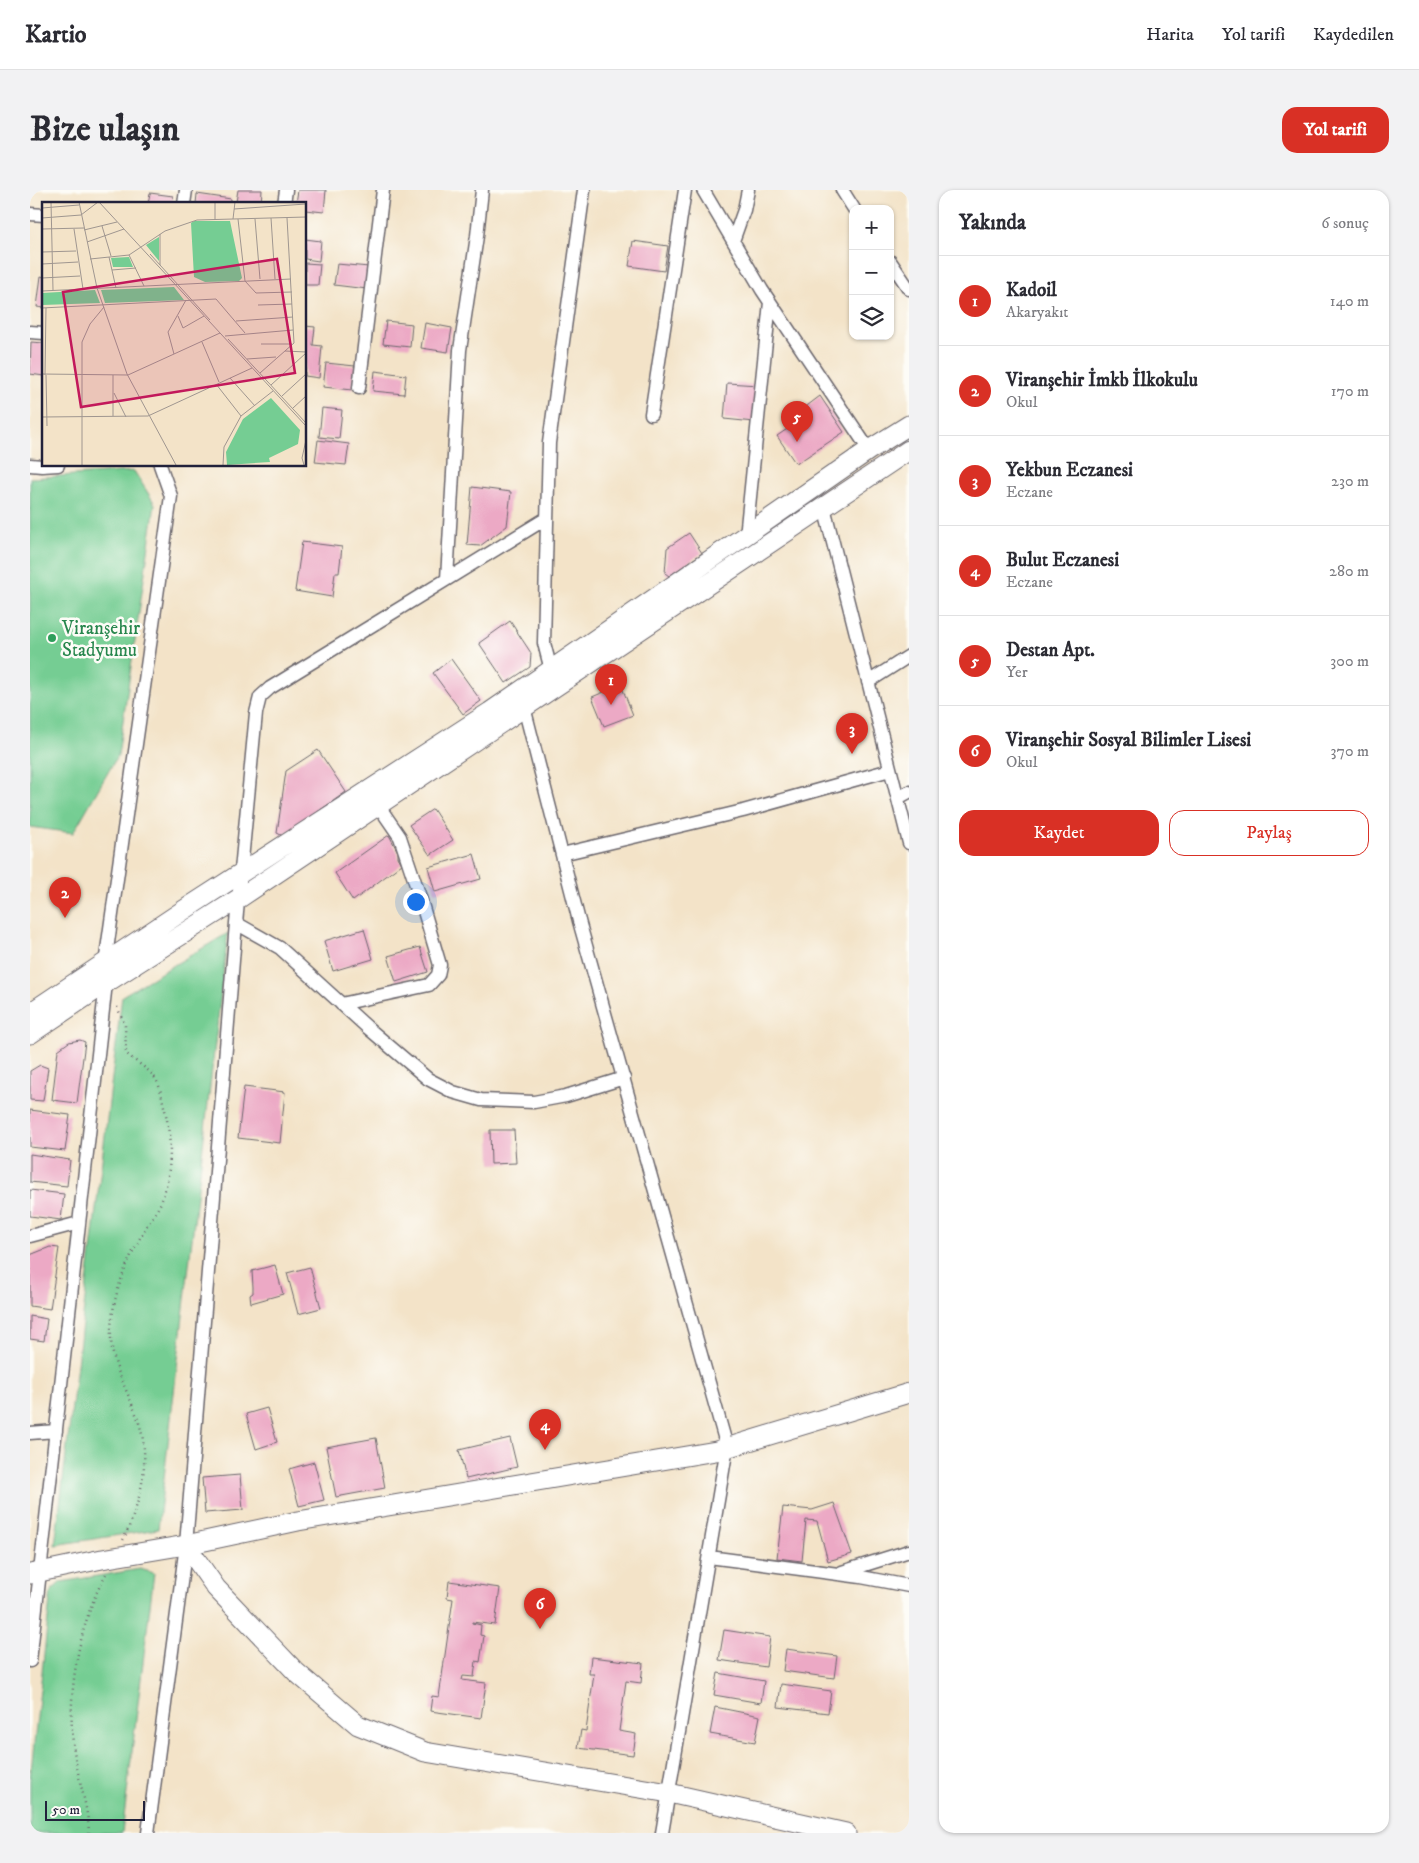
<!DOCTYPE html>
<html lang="tr">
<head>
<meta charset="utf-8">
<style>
	:root { --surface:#fff; --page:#f2f2f3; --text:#2b2b33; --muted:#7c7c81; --line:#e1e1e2; --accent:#d93025 }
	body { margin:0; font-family:"IM FELL DW Pica",serif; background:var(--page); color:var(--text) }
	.controls { position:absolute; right:15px; top:15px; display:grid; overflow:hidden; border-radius:10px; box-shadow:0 1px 4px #0004 }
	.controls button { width:45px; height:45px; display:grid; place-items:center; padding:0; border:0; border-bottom:1px solid var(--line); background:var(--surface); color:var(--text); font:25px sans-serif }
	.scale { position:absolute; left:15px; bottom:12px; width:100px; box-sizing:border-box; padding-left:5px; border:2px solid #22223b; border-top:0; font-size:14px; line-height:18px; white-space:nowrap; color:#22223b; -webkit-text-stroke:4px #fdfcf7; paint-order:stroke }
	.you { position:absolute; left:385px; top:711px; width:18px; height:18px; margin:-12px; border:4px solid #fff; border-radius:50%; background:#1a73e8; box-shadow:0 0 0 8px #1a73e833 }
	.badge { display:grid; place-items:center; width:32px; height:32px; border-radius:50%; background:var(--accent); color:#fff; font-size:16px; font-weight:700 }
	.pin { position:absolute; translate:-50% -41px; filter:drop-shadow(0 1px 2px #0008) }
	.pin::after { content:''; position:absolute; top:26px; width:18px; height:15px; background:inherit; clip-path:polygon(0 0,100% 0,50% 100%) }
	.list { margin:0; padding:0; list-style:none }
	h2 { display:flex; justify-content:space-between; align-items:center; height:65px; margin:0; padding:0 20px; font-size:21px }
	h2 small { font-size:16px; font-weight:400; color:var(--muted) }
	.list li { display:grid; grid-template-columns:32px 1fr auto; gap:15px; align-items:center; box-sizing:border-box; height:90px; padding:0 20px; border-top:1px solid var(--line) }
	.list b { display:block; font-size:19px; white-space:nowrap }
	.list p { margin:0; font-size:16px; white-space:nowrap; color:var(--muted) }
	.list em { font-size:16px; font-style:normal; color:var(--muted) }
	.actions { display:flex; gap:10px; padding:15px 20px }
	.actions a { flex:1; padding:11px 0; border:1px solid var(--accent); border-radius:15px; text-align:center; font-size:18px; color:var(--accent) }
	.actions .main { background:var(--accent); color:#fff }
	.icon { flex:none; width:28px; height:28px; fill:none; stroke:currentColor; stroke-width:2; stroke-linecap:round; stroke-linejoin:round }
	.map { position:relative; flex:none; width:879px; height:1643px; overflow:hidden; border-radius:15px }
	header { display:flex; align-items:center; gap:30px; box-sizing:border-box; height:70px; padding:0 25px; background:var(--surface); border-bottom:1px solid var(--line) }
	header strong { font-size:24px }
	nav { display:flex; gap:28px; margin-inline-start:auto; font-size:18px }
	.intro { display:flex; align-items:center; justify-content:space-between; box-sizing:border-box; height:120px; padding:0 30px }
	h1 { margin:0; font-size:35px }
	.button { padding:12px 22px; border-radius:15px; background:var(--accent); color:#fff; font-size:18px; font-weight:700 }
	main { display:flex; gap:30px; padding:0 30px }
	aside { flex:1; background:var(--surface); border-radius:15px; box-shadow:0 1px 4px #0004 }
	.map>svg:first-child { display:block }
</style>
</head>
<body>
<header>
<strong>Kartio</strong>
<nav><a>Harita</a><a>Yol tarifi</a><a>Kaydedilen</a></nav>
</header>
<div class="intro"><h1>Bize ulaşın</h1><a class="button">Yol tarifi</a></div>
<main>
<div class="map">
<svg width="879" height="1643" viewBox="0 0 879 1643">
	<rect width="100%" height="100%" fill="#fdfcf7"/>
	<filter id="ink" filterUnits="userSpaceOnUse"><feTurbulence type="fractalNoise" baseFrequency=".02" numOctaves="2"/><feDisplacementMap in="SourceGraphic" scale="10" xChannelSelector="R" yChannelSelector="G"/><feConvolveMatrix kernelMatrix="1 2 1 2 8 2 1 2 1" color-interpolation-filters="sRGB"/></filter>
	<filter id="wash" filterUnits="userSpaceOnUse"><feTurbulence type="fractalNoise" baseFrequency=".0096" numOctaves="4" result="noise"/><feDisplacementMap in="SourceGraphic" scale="20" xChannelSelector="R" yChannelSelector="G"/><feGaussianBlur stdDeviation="1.12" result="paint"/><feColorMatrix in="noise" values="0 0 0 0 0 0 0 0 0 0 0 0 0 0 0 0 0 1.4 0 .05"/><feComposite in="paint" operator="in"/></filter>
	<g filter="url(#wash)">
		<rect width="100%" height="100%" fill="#f3e3c8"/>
		<path fill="#75cd93" stroke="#4c7867" d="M104 281 125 314 88 565 43 643 0 637V288Z
			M198 743 128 1339 25 1355 92 806Z
			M110 1379 124 1383 92 1643H0V1590L21 1401 31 1392Z"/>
		<g id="blocks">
			<path fill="#eca9c5" d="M208 0H232L231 14 206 12Z
				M268 0H296L294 22 275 20V14H266Z
				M120 3 143 6 142 14H118Z
				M167 4 201 9V14H166Z
				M275 49 291 51 289 71 275 69Z
				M603 51 638 56 634 81 599 76Z
				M275 73 290 74 288 95H275Z
				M307 74 339 77 337 99 304 95Z
				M11 86 14 87V118L7 117Z
				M356 131 382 134 380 157 353 154Z
				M395 133 422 138 418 162 391 158Z
				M275 136 285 137 283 155 292 156 289 188 275 186Z
				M1 152 14 153V186L0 184Z
				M296 173 325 176 323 200 293 197Z
				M345 181 376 185 374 204 343 201Z
				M697 193 728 195 724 232 694 229Z
				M790 206 814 242 766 274 747 246 769 231 765 225Z
				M292 218 312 220 309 249 289 247Z
				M288 250 319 254 316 275 285 272Z
				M442 297 481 302 477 336 450 356 437 355Z
				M659 343 672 363 639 386 635 383 637 358Z
				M272 352 312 357 309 383H305L302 407 265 401Z
				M480 431 501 463 500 477 476 493 449 453Z
				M421 469 451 511 433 524 403 483Z
				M591 495 603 525 574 536 562 507Z
				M288 560 316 602 253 646 247 643 256 581Z
				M403 619 423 650 400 665 379 635Z
				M359 645 368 662V667L372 674 323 711 305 683Z
				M444 664 451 689 405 702 398 677Z
				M334 739 343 769 303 781 294 751Z
				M390 757 398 782 366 792 358 766Z
				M50 850 55 852 47 913 22 910 28 860 39 852Z
				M10 875 18 878 13 911 0 910V881Z
				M214 897 255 902 250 953 208 948Z
				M0 920 40 925 35 961 0 957Z
				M460 940H484L486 973 461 974Z
				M0 964 40 970 37 996 0 992Z
				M0 1000 34 1004 31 1030 0 1026Z
				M20 1057 29 1058 20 1119 0 1116V1065Z
				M245 1075 253 1104 221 1113 220 1105 223 1103V1097L222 1081Z
				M280 1077 291 1118 268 1124 257 1083Z
				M0 1126 17 1129 14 1151 0 1149Z
				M237 1218 247 1252 226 1259 216 1224Z
				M346 1248 355 1298 306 1307 296 1257Z
				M480 1248 487 1277 436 1289 429 1260Z
				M284 1272 294 1310 269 1316 259 1279Z
				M210 1285 213 1320 175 1323 172 1288Z
				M804 1313 822 1364 798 1371 787 1331 776 1330 772 1371 747 1368 753 1317 782 1320Z
				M419 1391 470 1398 465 1435 442 1432V1433L451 1435 450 1445 454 1446 450 1472 446 1471 444 1487 433 1486 432 1490 456 1493 451 1528 400 1521 402 1506 409 1507 423 1409 417 1408Z
				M694 1440 740 1447 736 1477 689 1470Z
				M756 1459 807 1466 804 1488 753 1481Z
				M561 1467 613 1473 611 1493 596 1491 589 1541 606 1544 603 1565 548 1558 551 1540 556 1541 564 1484H559Z
				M688 1483 734 1491 731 1513 684 1505Z
				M751 1494 801 1501 798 1523 748 1517Z
				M685 1517 730 1526 725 1552 680 1544Z"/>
		</g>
	</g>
	<g filter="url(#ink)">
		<use href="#blocks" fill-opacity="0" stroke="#6b666c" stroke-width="1"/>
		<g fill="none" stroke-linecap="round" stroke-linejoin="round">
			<g stroke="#6b666c" stroke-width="15">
				<path id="street" d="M673 0 732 100 839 260
					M812 0 824 19
					M154 14 156 0
					M254 14 256 0
					M0 24 14 25
					M703 51 714 20 718 0
					M860 71 879 99
					M0 142 14 143
					M329 198 353 0
					M621 224 655 0
					M0 275 12 276 28 275
					M794 317 879 653
					M716 346 740 112
					M417 389 430 160 447 46 452 0
					M521 480 514 453 519 253 554 0
					M838 492 879 466
					M494 517 549 731 697 1257 632 1643
					M868 608 879 602
					M532 664 713 621 860 580
					M206 733 250 758 338 838 398 889 423 902 451 910 504 912 536 906 594 888
					M311 814 399 795 408 785 410 775 389 704 370 647 348 615
					M0 1046 49 1033
					M0 1243 26 1241
					M679 1367 831 1387 879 1396
					M812 1382 879 1361
					M0 1471 76 793 75 774 141 306 130 275
					M118 1643 156 1355 206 733 226 523 230 507 240 498 517 328"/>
			</g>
			<g stroke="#6b666c" stroke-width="21">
				<path id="secondary" d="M0 823 154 720 460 522 839 260 879 235
					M0 844 76 793 208 709 879 260
					M156 1355 186 1398 266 1482 328 1535 395 1562 639 1603 816 1643
					M0 1384 72 1369 156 1355 268 1331 686 1261 879 1203"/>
			</g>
			<path stroke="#6b666c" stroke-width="2.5" stroke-dasharray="1 4" stroke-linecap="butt" d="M87 817 95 835 96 863C105 872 118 878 125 888 131 896 132 910 135 920 142 951 142 980 132 1010 128 1020 120 1030 115 1039 97 1070 83 1103 81 1139 79 1178 102 1204 111 1240 120 1277 109 1317 93 1350
				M59 1643C58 1617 49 1592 45 1567 35 1511 48 1434 76 1384"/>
			<use href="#street" stroke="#fff" stroke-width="12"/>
			<use href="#secondary" stroke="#fff" stroke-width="19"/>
		</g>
	</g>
	<circle fill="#2e9e5b" stroke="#fdfcf7" stroke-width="2" cx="22" cy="448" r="5"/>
	<g text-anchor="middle" stroke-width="5" stroke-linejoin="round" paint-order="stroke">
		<g font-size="19" fill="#27864d" stroke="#fdfcf7" text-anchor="start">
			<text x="32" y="444">Viranşehir<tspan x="32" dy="22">Stadyumu</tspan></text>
		</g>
	</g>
	<g transform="translate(12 12)">
		<rect width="264" height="264" fill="#f3e3c8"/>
		<path d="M152 19H188L200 76 197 79 163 80 152 75 149 21ZM117 35V59L104 43ZM87 55 91 65H71L69 56ZM132 85 142 98 63 101 59 88ZM53 88 58 101 0 103V91ZM229 196 258 228 256 242 227 256 228 260 185 263 184 250 201 217Z" fill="#75cd93"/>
		<path fill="none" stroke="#9f9690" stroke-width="1" d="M9 0 11 88M37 0 55 86 85 172 134 263M57 0 264 224M0 6 37 3M192 7 264 2M0 16 39 13 56 0M229 16 233 77M191 17 193 0M196 17 203 79 214 91 250 90M213 17 218 77M173 18V0M60 24 69 54M0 27 42 26M32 27 41 87M42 28 75 20M45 40 82 27M0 50 34 49M108 52 168 118M87 53 102 84M67 55 74 86M48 57 87 53 123 29 155 18 264 15M0 62 36 60M118 63V32M70 68 94 66M0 76 38 74M0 89 249 77M216 103 250 102M0 106 174 97 203 131M136 114 141 126 162 114M194 119 251 115M183 134 251 128M186 137 264 221M160 140 177 180M219 142H250M243 149 264 150M132 152 126 130 144 98M205 157 234 155M218 171 252 141 245 16M0 172 86 173 178 131M3 173 4 106M4 173 5 224M188 176 213 204M174 182 199 214M229 183 264 151M72 191 84 215M240 194 264 172M251 206 264 194M71 214V173M0 215 106 214 210 166M40 263V140L48 122 62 105M181 263 182 245 199 214 231 189M262 263 260 256 264 238"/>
		<path fill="#c2185b" fill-opacity="0.15" stroke="#c2185b" stroke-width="2.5" d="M235 57 253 171 39 205 21 90Z"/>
		<rect width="264" height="264" fill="none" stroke="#22223b" stroke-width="2.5"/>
	</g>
</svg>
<div class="controls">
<button>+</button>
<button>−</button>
<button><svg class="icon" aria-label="layers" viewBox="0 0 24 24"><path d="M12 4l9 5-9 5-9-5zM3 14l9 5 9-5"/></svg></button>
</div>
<div class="scale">50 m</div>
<div class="you"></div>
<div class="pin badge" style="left:581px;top:515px">1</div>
<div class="pin badge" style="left:35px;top:728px">2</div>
<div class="pin badge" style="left:822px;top:564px">3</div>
<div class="pin badge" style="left:515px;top:1260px">4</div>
<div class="pin badge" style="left:767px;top:252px">5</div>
<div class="pin badge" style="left:510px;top:1439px">6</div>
</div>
<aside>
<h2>Yakında<small>6 sonuç</small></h2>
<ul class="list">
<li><span class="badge">1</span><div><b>Kadoil</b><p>Akaryakıt</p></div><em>140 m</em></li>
<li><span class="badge">2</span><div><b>Viranşehir İmkb İlkokulu</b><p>Okul</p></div><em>170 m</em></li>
<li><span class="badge">3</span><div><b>Yekbun Eczanesi</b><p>Eczane</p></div><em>230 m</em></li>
<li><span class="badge">4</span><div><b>Bulut Eczanesi</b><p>Eczane</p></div><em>280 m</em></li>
<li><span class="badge">5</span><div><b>Destan Apt.</b><p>Yer</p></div><em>300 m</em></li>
<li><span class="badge">6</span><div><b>Viranşehir Sosyal Bilimler Lisesi</b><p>Okul</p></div><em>370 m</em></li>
</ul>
<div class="actions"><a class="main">Kaydet</a><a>Paylaş</a></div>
</aside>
</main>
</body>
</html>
